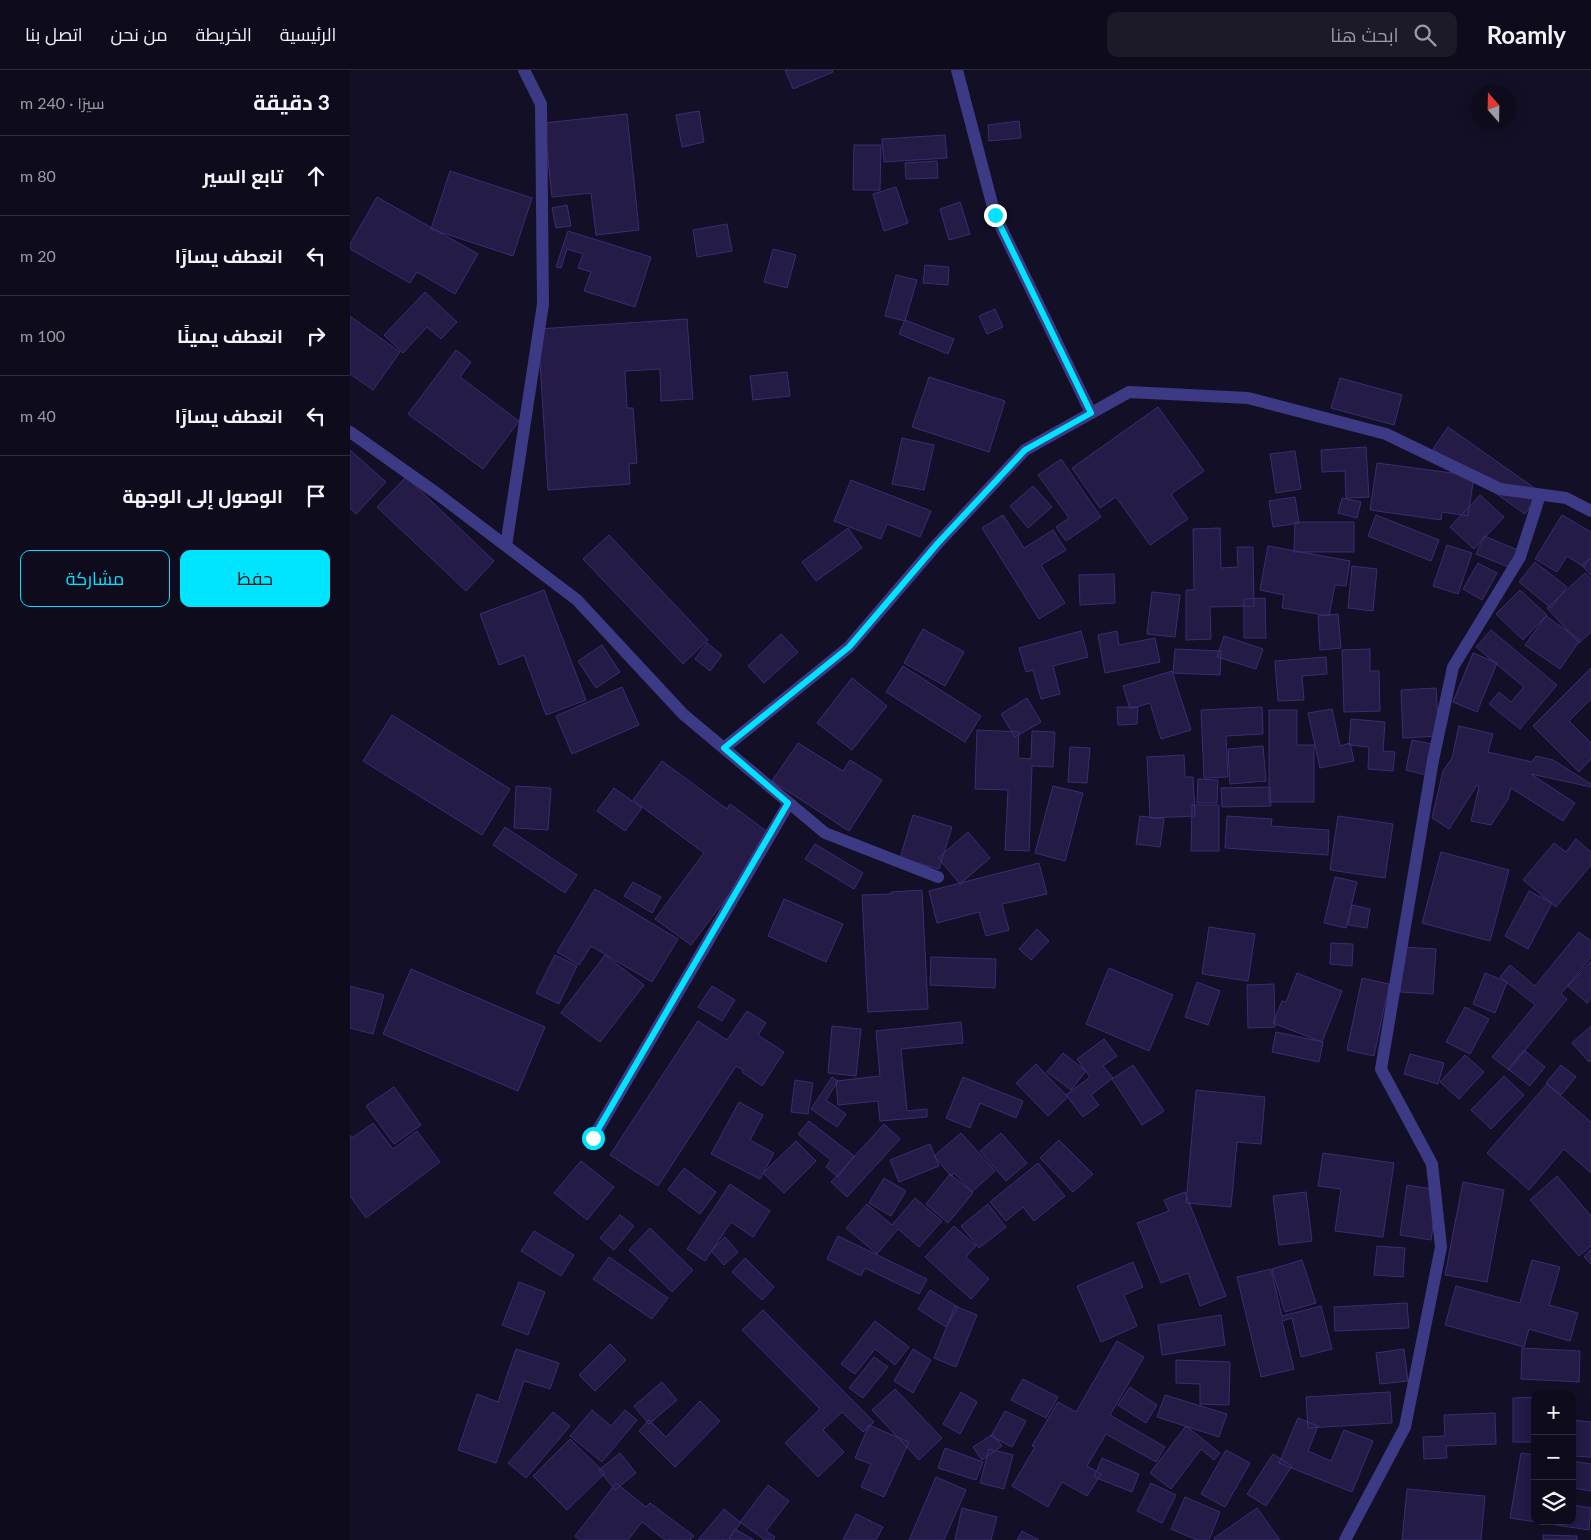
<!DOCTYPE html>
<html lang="ar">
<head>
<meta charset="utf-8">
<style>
	:root { --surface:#0e0b1c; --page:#1c1929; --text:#f1f3f6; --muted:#9b9ba3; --line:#2e2b3b; --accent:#00e5ff }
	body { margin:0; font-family:Lato,Cairo,sans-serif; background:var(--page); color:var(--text); direction:rtl }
	.controls { position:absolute; right:15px; bottom:15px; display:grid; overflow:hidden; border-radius:10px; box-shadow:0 2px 12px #0003 }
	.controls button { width:45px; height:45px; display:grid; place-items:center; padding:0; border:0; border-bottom:1px solid var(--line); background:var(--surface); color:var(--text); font:25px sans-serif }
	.compass { position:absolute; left:1121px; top:15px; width:45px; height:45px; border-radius:50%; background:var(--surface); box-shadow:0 2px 12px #0003; rotate:340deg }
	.stop { position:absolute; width:15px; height:15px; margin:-11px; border:4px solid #00e5ff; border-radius:50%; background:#fff }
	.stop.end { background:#00e5ff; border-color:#fff; box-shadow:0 1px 5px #0008 }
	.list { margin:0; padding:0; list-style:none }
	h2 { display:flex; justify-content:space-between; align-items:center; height:65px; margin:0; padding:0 20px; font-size:21px }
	h2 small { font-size:16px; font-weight:400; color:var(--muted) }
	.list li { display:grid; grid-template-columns:32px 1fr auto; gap:15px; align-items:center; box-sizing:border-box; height:80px; padding:0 20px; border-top:1px solid var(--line) }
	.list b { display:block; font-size:19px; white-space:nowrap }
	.list em { font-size:16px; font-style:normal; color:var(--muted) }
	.actions { display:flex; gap:10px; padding:15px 20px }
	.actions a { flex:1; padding:11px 0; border:1px solid var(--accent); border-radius:10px; text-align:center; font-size:18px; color:var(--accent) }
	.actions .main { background:var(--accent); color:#111 }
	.icon { flex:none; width:28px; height:28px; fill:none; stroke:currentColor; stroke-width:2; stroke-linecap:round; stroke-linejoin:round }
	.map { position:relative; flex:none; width:1241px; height:1470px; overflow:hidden; direction:ltr }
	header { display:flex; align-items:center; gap:30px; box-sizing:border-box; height:70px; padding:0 25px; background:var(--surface); border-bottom:1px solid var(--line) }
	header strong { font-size:24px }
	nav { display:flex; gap:28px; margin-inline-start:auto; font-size:18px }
	.search { width:350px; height:45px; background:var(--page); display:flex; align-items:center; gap:12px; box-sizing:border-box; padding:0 18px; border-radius:10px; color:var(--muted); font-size:19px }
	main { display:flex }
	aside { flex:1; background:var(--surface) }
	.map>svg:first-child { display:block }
</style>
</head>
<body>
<header>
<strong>Roamly</strong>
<div class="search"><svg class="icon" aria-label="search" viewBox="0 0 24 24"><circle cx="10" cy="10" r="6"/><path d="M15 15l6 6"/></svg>ابحث هنا</div>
<nav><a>الرئيسية</a><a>الخريطة</a><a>من نحن</a><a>اتصل بنا</a></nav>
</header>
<main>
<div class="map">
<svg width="1241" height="1470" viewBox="0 0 1241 1470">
	<rect width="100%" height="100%" fill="#130f26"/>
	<path fill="#241b47" stroke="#3b2d73" d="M435 0H482L483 2 443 19Z
		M349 41 354 72 332 77 326 45Z
		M277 44 289 160 246 165 241 123 202 127 194 53Z
		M669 51 671 68 639 71 638 55Z
		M595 65 597 88 534 92 532 69Z
		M504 75H531L530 120H503Z
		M587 91 588 108 556 109 555 93Z
		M100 101 182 128 163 186 81 159Z
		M546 117 558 153 534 161 523 124Z
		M27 127 128 184 105 224 67 202 60 213 0 179V174Z
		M610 132 620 164 599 170 590 139Z
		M217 135 221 156 206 158 202 138Z
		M377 154 382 181 347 187 343 160Z
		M218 161 301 187 285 237 234 221 241 202 228 198 233 184 217 179 211 198 206 197Z
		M423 179 446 185 437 218 414 212Z
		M575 195 599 197 598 215 573 213Z
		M546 205 567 210 555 251 535 246Z
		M75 222 107 252 91 269 77 257 53 283 34 265Z
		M645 239 653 257 637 264 629 246Z
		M0 246 50 282 23 320 0 304Z
		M337 249 343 329 311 331 310 299 275 301 277 338H283L287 393 279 394 280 414 198 420 188 259Z
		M555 250 604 269 598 284 549 264Z
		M106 280 121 292 110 307 169 351 133 399 58 344Z
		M437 302 440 326 403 330 400 306Z
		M579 307 655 331 639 382 562 357Z
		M990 308 1052 325 1044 355 981 338Z
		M808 337 854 401 821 424 838 449 800 475 766 427 750 438 722 398Z
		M1098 357 1190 422 1175 444 1083 379Z
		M552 368 584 375 574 420 542 414Z
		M1016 377 1019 427 996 428 995 401 972 402 971 380Z
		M0 380 36 412 6 444 0 438Z
		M945 381 951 419 926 423 920 384Z
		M711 389 751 447 716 471 706 457 719 448 688 405Z
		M1027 393 1124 406 1118 446 1092 442 1091 450 1020 440Z
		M56 407 144 491 116 521 27 437Z
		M501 410 581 441 570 467 537 454 531 469 484 451Z
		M683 416 702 437 678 458 660 436Z
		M1130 425 1154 447 1124 479 1100 457Z
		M945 427 949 453 923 457 919 431Z
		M992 428 1011 432 1007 448 988 443Z
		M653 445 674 478 703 460 716 480 691 495 715 533 689 549 632 458Z
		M1026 445 1089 470 1081 491 1018 466Z
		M1212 445 1241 462V485L1234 497 1217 486 1207 502 1185 489Z
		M945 452H1004V482H944Z
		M498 458 512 478 466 511 452 492Z
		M870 458 871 498 888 497 887 477H903L904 536 860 537 861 569 836 570V520H844L843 459Z
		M259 465 358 570 333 594 233 489Z
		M1134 466 1168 480 1161 498 1126 484Z
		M1097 475 1122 483 1108 524 1083 516Z
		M918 476 1000 491 996 516 985 515 979 546 932 538 934 525 910 520Z
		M1241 488V506L1232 495Z
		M1185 492 1217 517 1201 538 1169 512Z
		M1128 493 1147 503 1132 530 1113 519Z
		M1002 496 1027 499 1023 541 998 538Z
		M1235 503 1241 509V562L1229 573 1197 538Z
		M764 504 765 533 730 535 729 505Z
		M194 520 236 630 196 645 174 585 149 595 130 544Z
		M1170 520 1197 545 1173 570 1146 544Z
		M802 522 830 525 825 567 797 564Z
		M915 528 916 568H894V529Z
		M988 544 991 578 970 580 968 546Z
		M1196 546 1230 570 1210 599 1175 575Z
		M573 559 614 582 595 616 554 593Z
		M1141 560 1207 615 1170 659 1139 634 1149 622 1161 632 1174 617 1126 577Z
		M731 561 738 587 703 596 710 624 691 629 683 600 676 602 669 578Z
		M767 561 769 575 805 568 810 592 755 603 748 565Z
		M431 564 448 582 414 613 398 596Z
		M874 566 913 579 906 599 867 587Z
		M357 573 372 585 360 601 345 589Z
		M252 575 270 602 246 618 228 591Z
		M825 579 871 581 870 605 823 603Z
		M1020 579V601H1029L1030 641 994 642 992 580Z
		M1123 583 1147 593 1127 642 1103 632Z
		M976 587 977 604 952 606 954 630 928 631 925 591Z
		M553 596 631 646 615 672 536 622Z
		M1241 598V629L1219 651 1241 673V689L1229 702 1183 656Z
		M822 601 841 660 811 669 800 633 780 639 773 616Z
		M502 608 537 636 502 680 467 653Z
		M272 617 289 655 222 684 206 646Z
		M1086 618 1089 666 1053 668 1051 620Z
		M677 628 691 652 665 667 651 644Z
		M767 637H788L787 654 768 655Z
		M912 637 913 664 876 666 878 707 854 708 851 640Z
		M982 639 990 676 1000 673 1004 691 970 698 958 643Z
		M919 640H947V675H964V732H919Z
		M42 645 160 719 132 765 13 691Z
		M1001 649 1035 652 1033 681 1045 682 1043 701 1018 699 1019 677 999 675Z
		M1109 656 1143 664 1138 682 1182 692 1186 686 1203 690 1241 714V717L1181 704 1225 733 1213 751 1161 718 1158 729 1141 755 1121 751 1129 717 1127 715 1099 759 1082 748 1093 701 1102 688Z
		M627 660 669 662 668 688 681 689 682 661 705 662 703 697 682 696 679 781 655 780 658 720 625 719Z
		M1062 670 1082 674 1076 705 1056 700Z
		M448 673 493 701 500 690 532 710 499 761 422 711Z
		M913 676 916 711 880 714 878 679Z
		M720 677 740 678 737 713 718 712Z
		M834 685 835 707H843L845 746 800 748 797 687Z
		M312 691 377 739 380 734 423 766 341 875 305 849 354 783 283 730Z
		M848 709 868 710 867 733H847Z
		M166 716 201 718 198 760 164 758Z
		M703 716 733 723 715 791 685 783Z
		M920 717 921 736 872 737 871 718Z
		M264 718 292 738 275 761 247 741Z
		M842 735H869V781H841Z
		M563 745 602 757 589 799 550 788Z
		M790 746 814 749 810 777 786 774Z
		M877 746 922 749 921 756 979 760 978 785 875 778Z
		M988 746 1043 754 1035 808 980 800Z
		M155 757 227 805 215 823 143 775Z
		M618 762 640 788 610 814 588 788Z
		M1226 769 1241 782V795L1206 837 1173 810 1204 773 1216 782Z
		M465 774 513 803 504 819 455 789Z
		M1091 782 1159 800 1140 871 1072 853Z
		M689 793 697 824 652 834 659 860 636 866 629 842 587 853 579 821Z
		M985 807 1007 812 996 858 974 853Z
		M283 812 311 827 302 843 274 826Z
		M245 819 328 869 302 912 241 876 229 895 207 882Z
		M572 820 578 939 518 942 512 825 541 824V822Z
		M1179 821 1202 833 1178 879 1155 866Z
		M434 829 493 854 476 892 418 866Z
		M1002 835 1020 839 1017 858 998 855Z
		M859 857 905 864 898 911 852 904Z
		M687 859 699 871 681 890 669 879Z
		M1229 862 1241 871V887L1211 924 1217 929 1159 1000 1142 987 1185 935 1150 907 1160 895 1185 916Z
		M981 873 1003 874 1002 896 980 894Z
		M1053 877 1086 879 1083 924 1050 922Z
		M205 885 227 896 209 934 186 923Z
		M255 885 294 915 250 972 211 943Z
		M581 887 646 889 645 918 580 915Z
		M1241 891V928L1237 933 1218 916Z
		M759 898 823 925 799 981 736 954Z
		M61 899 195 957 168 1021 33 964Z
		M947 903 992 921 972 972 923 953 932 931 936 932Z
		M1135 903 1157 912 1145 943 1123 934Z
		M1012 908 1039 914 1024 986 997 980Z
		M847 912 870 921 858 955 835 947Z
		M924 914 925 957 898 958 897 915Z
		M0 916 34 925 23 964 0 958Z
		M362 916 385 930 372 951 348 937Z
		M1115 937 1139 949 1120 984 1096 972Z
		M397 941 416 953 408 965 434 982 412 1016 392 1002 393 1000 386 996 308 1116 260 1085 348 951 377 970Z
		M611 952 613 973 551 979 557 1041 577 1039V1047L530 1051 528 1031 488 1035 486 1011 530 1006 526 961Z
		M482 956 511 959 506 1006 478 1003Z
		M1241 956V990L1239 992 1222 973Z
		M926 962 973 972 969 992 922 982Z
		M754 969 767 986 753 996 763 1008 741 1025 749 1035 733 1047 716 1025 740 1007 727 989Z
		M1174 980 1195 997 1180 1016 1158 999Z
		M713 983 736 1001 721 1020 697 1002Z
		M1060 984 1094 993 1088 1014 1054 1004Z
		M1115 985 1134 1002 1109 1029 1090 1012Z
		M686 994 718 1027 698 1046 666 1013Z
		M783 995 814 1041 792 1055 762 1009Z
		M1211 995 1226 1007 1211 1025 1196 1013Z
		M1154 1006 1174 1025 1141 1059 1121 1040Z
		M482 1007 488 1011 476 1030 496 1044 487 1057 461 1039Z
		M613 1007 673 1031 666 1048 630 1033 620 1058 596 1048Z
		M445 1010 463 1013 458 1044 441 1042Z
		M1197 1014 1241 1052V1103L1214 1079 1179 1120 1137 1083Z
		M44 1017 71 1055 44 1074 16 1036Z
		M846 1020 915 1027 911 1074 887 1072 881 1137 836 1133Z
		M389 1032 413 1045 400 1070 424 1083 410 1109 361 1084Z
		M459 1051 504 1086 488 1107 476 1097 481 1090 448 1064Z
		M23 1053 43 1079 67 1061 90 1092 16 1148 0 1126V1065L2 1068Z
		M534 1054 550 1069 497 1127 481 1112Z
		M611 1063 645 1101 622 1122 604 1103 601 1106 584 1086Z
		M651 1063 677 1093 656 1111 630 1081Z
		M709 1070 743 1104 723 1122 690 1088Z
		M446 1071 466 1091 434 1123 413 1103Z
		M580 1074 589 1096 549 1112 540 1090Z
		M973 1083 1044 1093 1033 1167 985 1161 991 1119 968 1116Z
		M231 1091 264 1117 237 1150 204 1123Z
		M688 1093 715 1126 684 1151 673 1137 656 1151 640 1132Z
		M334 1098 366 1122 350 1144 318 1120Z
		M600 1104 623 1123 598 1153 576 1134Z
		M1207 1106 1241 1146V1176L1229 1186 1180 1130Z
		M534 1108 556 1121 541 1146 519 1133Z
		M1113 1112 1154 1120 1137 1212 1095 1205Z
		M380 1114 420 1141 403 1167 381 1152 355 1191 337 1179Z
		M1057 1115 1088 1120 1081 1170 1050 1165Z
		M835 1122 876 1226 850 1236 838 1203 811 1213 787 1153 819 1141 814 1130Z
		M956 1122 962 1171 929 1175 923 1126Z
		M565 1128 592 1151 569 1177 548 1159 527 1184 496 1158 517 1134 542 1155Z
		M638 1134 656 1157 629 1178 611 1156Z
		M270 1145 284 1156 264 1180 250 1168Z
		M604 1156 626 1176 616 1187 639 1209 621 1229 575 1187Z
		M300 1158 343 1200 322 1222 279 1180Z
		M184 1161 224 1185 211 1206 171 1181Z
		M488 1166 577 1209 569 1224 515 1198 511 1206 477 1189Z
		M375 1167 388 1182 374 1195 361 1181Z
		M1027 1176 1055 1178 1053 1207 1024 1205Z
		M1241 1179V1194L1234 1187Z
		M259 1187 318 1228 302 1249 243 1209Z
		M395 1188 424 1217 412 1230 382 1202Z
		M952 1190 966 1233 935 1242 922 1199Z
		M1182 1190 1210 1197 1199 1235 1228 1243 1220 1271 1179 1259 1174 1277 1095 1255 1106 1216 1170 1233Z
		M783 1192 793 1217 774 1225 787 1256 751 1272 727 1216Z
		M921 1199 932 1246 971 1236 982 1279 951 1287 942 1248 932 1251 944 1299 911 1307 887 1207Z
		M169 1212 195 1222 178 1265 152 1255Z
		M580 1220 608 1237 596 1257 568 1239Z
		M1057 1233 1059 1258 985 1261 984 1237Z
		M605 1236 627 1245 606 1297 584 1288Z
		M413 1240 524 1352 513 1362 492 1342 473 1360 494 1382 468 1407 435 1373 470 1339 392 1260Z
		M871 1245 875 1275 812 1285 808 1255Z
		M525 1251 559 1277 545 1295 525 1279 505 1304 491 1294Z
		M767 1271 794 1287 760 1345 815 1377 806 1392 756 1364 737 1396 751 1404 737 1426 712 1412 698 1437 662 1416 685 1377 682 1376 708 1332 726 1342Z
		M260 1274 276 1290 245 1321 229 1305Z
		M1172 1278 1230 1281 1229 1312 1171 1309Z
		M166 1279 209 1293 200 1319 174 1311 146 1393 108 1380 127 1324 148 1332Z
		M563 1279 581 1290 563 1323 544 1311Z
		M1054 1279 1058 1311 1030 1314 1026 1283Z
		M524 1287 538 1297 513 1328 499 1318Z
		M826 1290 880 1292 879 1335 850 1334V1314L826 1313Z
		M673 1309 708 1327 696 1348 661 1330Z
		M312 1312 327 1330 299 1354 284 1336Z
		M780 1317 807 1335 796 1353 768 1335Z
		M545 1319 592 1368 569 1390 522 1340Z
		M611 1322 627 1332 610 1364 593 1354Z
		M1040 1322 1042 1353 958 1358 956 1327Z
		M815 1325 877 1344 869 1367 807 1347Z
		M1185 1327V1372H1163V1328Z
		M350 1331 370 1351 325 1397 289 1361 299 1350 316 1367Z
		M242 1340 261 1356 275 1340 287 1350 252 1392 220 1366Z
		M655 1341 676 1351 662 1377 641 1366Z
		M203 1342 220 1356 176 1408 158 1393Z
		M1145 1343 1146 1374 1096 1376 1097 1388 1074 1389 1073 1367 1095 1366 1094 1345Z
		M948 1348 968 1356 958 1381 981 1391 994 1360 1023 1371 1002 1422 929 1393Z
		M1222 1350 1241 1352V1387L1222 1386Z
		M519 1355 559 1372 534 1427 511 1417 521 1394 505 1388Z
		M836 1356 870 1383 864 1390 851 1379 821 1419 800 1403Z
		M643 1364 652 1376 632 1390 623 1377Z
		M220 1369 255 1403 217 1440 183 1406Z
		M595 1378 633 1392 626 1410 588 1398Z
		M639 1379 663 1385 654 1419 630 1413Z
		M876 1380 900 1393 875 1437 851 1424Z
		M270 1383 286 1403 265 1420 249 1400Z
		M1171 1383 1185 1385V1415L1183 1428H1185V1451H1222V1435L1241 1438 1239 1460 1160 1448Z
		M923 1384 942 1396 916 1436 897 1424Z
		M752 1388 789 1404 782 1422 744 1407Z
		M1222 1391 1241 1394V1421L1222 1418Z
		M586 1407 616 1420 594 1470H559Z
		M266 1413 296 1437 300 1433 344 1466 340 1470H315L292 1452 278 1470H230L225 1466Z
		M801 1413 826 1425 812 1453 787 1441Z
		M418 1415 439 1431 416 1461 425 1467 423 1470H415L390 1452Z
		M1057 1419 1135 1426 1131 1470H1052Z
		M835 1427 870 1442 859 1470H847L821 1459Z
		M612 1438 647 1447 641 1470H605Z
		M907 1438 930 1470H865L864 1468Z
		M374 1439 391 1453 377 1470H348Z
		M506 1444 533 1457 526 1470H493Z
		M385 1459 404 1470H379Z
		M672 1461 689 1470H667Z
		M1193 1465 1227 1466V1470H1193Z"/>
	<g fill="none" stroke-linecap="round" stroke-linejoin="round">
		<path stroke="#3d3a85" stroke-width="12" d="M607 0 645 145 741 343
			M0 362 89 425 227 530 333 644 475 763 588 807
			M156 476 193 234 191 34 174 0
			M374 678 499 577 588 473 675 380 779 322 898 328 1036 364 1150 419 1216 428 1241 441
			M243 1068 439 733
			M995 1470 1055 1357 1091 1177 1082 1094 1031 999 1083 690 1103 597 1170 487 1190 425"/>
	</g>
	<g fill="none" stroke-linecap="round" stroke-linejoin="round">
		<path stroke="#00e5ff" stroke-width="6" d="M243 1068 438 733 374 678 499 577 588 473 675 380 741 343 645 145"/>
	</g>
</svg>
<div class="controls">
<button>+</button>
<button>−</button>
<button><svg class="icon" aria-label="layers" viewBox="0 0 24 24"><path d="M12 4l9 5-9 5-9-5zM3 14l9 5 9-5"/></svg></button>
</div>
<svg class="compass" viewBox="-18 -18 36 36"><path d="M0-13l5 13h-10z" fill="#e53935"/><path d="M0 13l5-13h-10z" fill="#9b9ba3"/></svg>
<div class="stop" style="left:243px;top:1068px"></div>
<div class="stop end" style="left:645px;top:145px"></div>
</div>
<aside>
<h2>3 دقيقة<small>سيرًا · 240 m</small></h2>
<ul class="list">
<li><svg class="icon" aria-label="ahead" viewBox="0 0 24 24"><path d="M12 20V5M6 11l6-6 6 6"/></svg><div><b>تابع السير</b></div><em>80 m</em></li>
<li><svg class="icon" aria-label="left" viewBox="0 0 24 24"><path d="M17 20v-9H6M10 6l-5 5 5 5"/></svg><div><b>انعطف يسارًا</b></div><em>20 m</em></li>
<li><svg class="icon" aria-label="right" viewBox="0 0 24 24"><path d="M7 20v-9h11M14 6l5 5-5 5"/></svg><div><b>انعطف يمينًا</b></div><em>100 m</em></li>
<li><svg class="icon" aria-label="left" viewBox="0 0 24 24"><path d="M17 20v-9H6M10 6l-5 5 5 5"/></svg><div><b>انعطف يسارًا</b></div><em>40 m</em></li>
<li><svg class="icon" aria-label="arrive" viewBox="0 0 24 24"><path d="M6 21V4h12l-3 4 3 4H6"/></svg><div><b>الوصول إلى الوجهة</b></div></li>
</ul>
<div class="actions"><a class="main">حفظ</a><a>مشاركة</a></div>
</aside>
</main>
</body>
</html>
